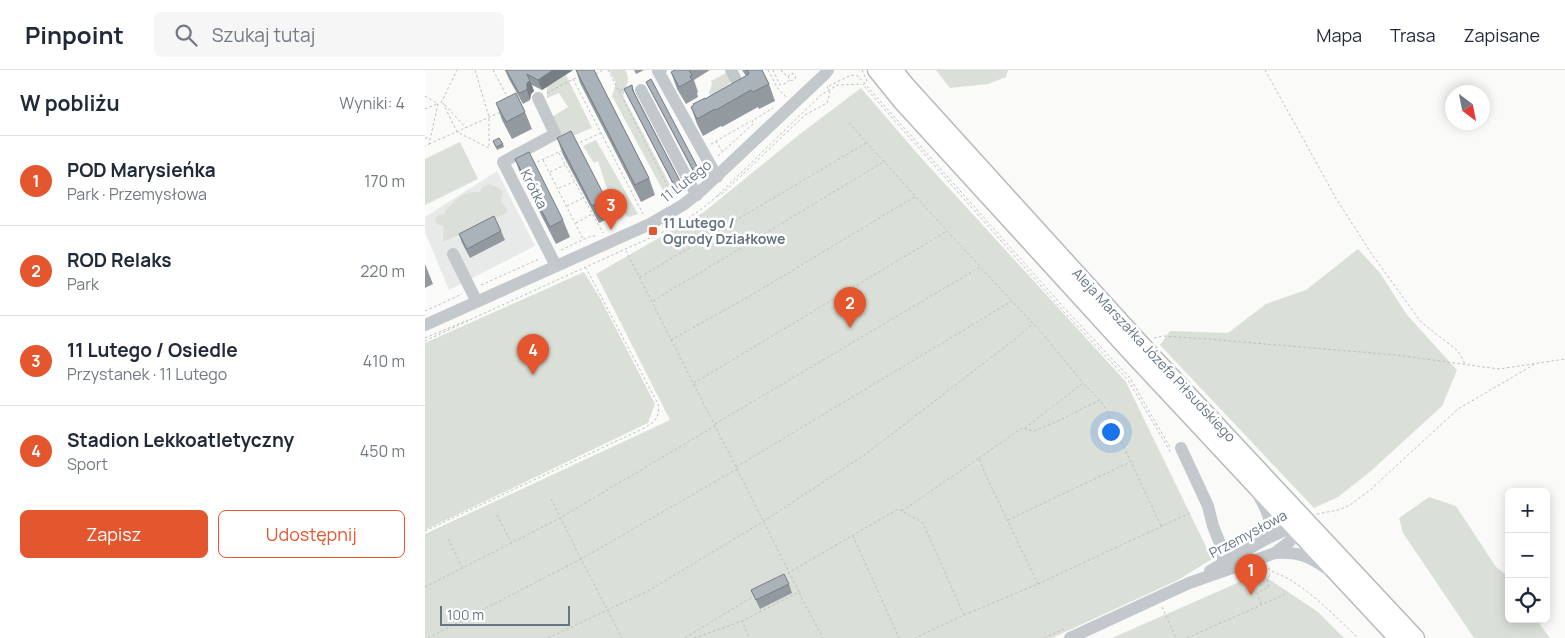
<!DOCTYPE html>
<html lang="pl">
<head>
<meta charset="utf-8">
<style>
	:root { --surface:#fff; --page:#f6f6f7; --text:#1f2937; --muted:#747a83; --line:#e0e1e3; --accent:#e4572e }
	body { margin:0; font-family:Manrope,sans-serif; background:var(--page); color:var(--text) }
	.controls { position:absolute; right:15px; bottom:15px; display:grid; overflow:hidden; border-radius:8px; box-shadow:0 2px 12px #0003 }
	.controls button { width:45px; height:45px; display:grid; place-items:center; padding:0; border:0; border-bottom:1px solid var(--line); background:var(--surface); color:var(--text); font:25px sans-serif }
	.compass { position:absolute; left:1020px; top:15px; width:45px; height:45px; border-radius:50%; background:var(--surface); box-shadow:0 2px 12px #0003; rotate:148deg }
	.scale { position:absolute; left:15px; bottom:12px; width:130px; box-sizing:border-box; padding-left:5px; border:2px solid #657683; border-top:0; font-size:14px; line-height:18px; white-space:nowrap; color:#657683; -webkit-text-stroke:4px #fff; paint-order:stroke }
	.you { position:absolute; left:685px; top:361px; width:18px; height:18px; margin:-12px; border:4px solid #fff; border-radius:50%; background:#1a73e8; box-shadow:0 0 0 8px #1a73e833 }
	.badge { display:grid; place-items:center; width:32px; height:32px; border-radius:50%; background:var(--accent); color:#fff; font-size:16px; font-weight:700 }
	.pin { position:absolute; translate:-50% -41px; filter:drop-shadow(0 1px 2px #0008) }
	.pin::after { content:''; position:absolute; top:26px; width:18px; height:15px; background:inherit; clip-path:polygon(0 0,100% 0,50% 100%) }
	.list { margin:0; padding:0; list-style:none }
	h2 { display:flex; justify-content:space-between; align-items:center; height:65px; margin:0; padding:0 20px; font-size:21px }
	h2 small { font-size:16px; font-weight:400; color:var(--muted) }
	.list li { display:grid; grid-template-columns:32px 1fr auto; gap:15px; align-items:center; box-sizing:border-box; height:90px; padding:0 20px; border-top:1px solid var(--line) }
	.list b { display:block; font-size:19px; white-space:nowrap }
	.list p { margin:0; font-size:16px; white-space:nowrap; color:var(--muted) }
	.list em { font-size:16px; font-style:normal; color:var(--muted) }
	.actions { display:flex; gap:10px; padding:15px 20px }
	.actions a { flex:1; padding:11px 0; border:1px solid var(--accent); border-radius:8px; text-align:center; font-size:18px; color:var(--accent) }
	.actions .main { background:var(--accent); color:#fff }
	.icon { flex:none; width:28px; height:28px; fill:none; stroke:currentColor; stroke-width:2; stroke-linecap:round; stroke-linejoin:round }
	.map { position:relative; flex:none; width:1140px; height:568px; overflow:hidden }
	header { display:flex; align-items:center; gap:30px; box-sizing:border-box; height:70px; padding:0 25px; background:var(--surface); border-bottom:1px solid var(--line) }
	header strong { font-size:24px }
	nav { display:flex; gap:28px; margin-inline-start:auto; font-size:18px }
	.search { width:350px; height:45px; background:var(--page); display:flex; align-items:center; gap:12px; box-sizing:border-box; padding:0 18px; border-radius:8px; color:var(--muted); font-size:19px }
	main { display:flex }
	aside { flex:1; background:var(--surface) }
	.map>svg:first-child { display:block }
</style>
</head>
<body>
<header>
<strong>Pinpoint</strong>
<div class="search"><svg class="icon" aria-label="search" viewBox="0 0 24 24"><circle cx="10" cy="10" r="6"/><path d="M15 15l6 6"/></svg>Szukaj tutaj</div>
<nav><a>Mapa</a><a>Trasa</a><a>Zapisane</a></nav>
</header>
<main>
<aside>
<h2>W pobliżu<small>Wyniki: 4</small></h2>
<ul class="list">
<li><span class="badge">1</span><div><b>POD Marysieńka</b><p>Park · Przemysłowa</p></div><em>170 m</em></li>
<li><span class="badge">2</span><div><b>ROD Relaks</b><p>Park</p></div><em>220 m</em></li>
<li><span class="badge">3</span><div><b>11 Lutego / Osiedle</b><p>Przystanek · 11 Lutego</p></div><em>410 m</em></li>
<li><span class="badge">4</span><div><b>Stadion Lekkoatletyczny</b><p>Sport</p></div><em>450 m</em></li>
</ul>
<div class="actions"><a class="main">Zapisz</a><a>Udostępnij</a></div>
</aside>
<div class="map">
<svg width="1140" height="568" viewBox="0 0 1140 568">
	<rect width="100%" height="100%" fill="#fafaf8"/>
	<path fill="#e8e9e9" d="M72 101 110 176 24 220 0 162V147Z"/>
	<path fill="#dadfd7" d="M184 0H200C206 8 201 17 198 26L250 124 242 128 187 26 191 13Z
		M511 0H583L581 7 563 14 525 18Z
		M301 3 305 11 302 20 286 28 284 23 287 14 286 11Z
		M141 5 167 58 135 71 127 47 143 37 134 23 122 28V16Z
		M436 18 490 81 701 312 787 489 753 510 627 568H0V464L245 350 171 204 279 142 375 64Z
		M171 70 213 144 204 147 188 137 173 91 169 93 158 76Z
		M35 72 53 109 0 135V89Z
		M64 114 72 117 78 122 76 130 83 142 18 172 19 156 14 155 10 151V149L14 145 20 144V141C32 129 36 121 55 122L57 118Z
		M933 179 955 203 982 245 1032 300 1017 336 946 401 913 427 889 438 735 275 745 261 803 263 841 234 881 220Z
		M159 202 175 228 230 334 223 353 0 460V273Z
		M1004 427 1031 436 1071 497 1084 507V549H1111L1125 568H1049L978 463 974 448Z
		M835 503 893 542 919 568H687Z"/>
	<g fill="none" stroke-linecap="round" stroke-linejoin="round">
		<g stroke="#b5babe" stroke-width="19">
			<path id="major" d="M451 0 476 31 707 284 972 568
				M469 0 482 16 718 276 991 568"/>
		</g>
		<path stroke="#bbbfc2" stroke-width="1" stroke-dasharray="2.5 2.5" stroke-linecap="butt" d="M68 0 83 28
			M183 0 194 21 206 15
			M343 0 353 19 361 27
			M348 0 355 15 362 13 365 9
			M356 0 358 3 363 6
			M437 0 442 11 438 15 640 243 703 310 746 383
			M840 0 912 130 946 183 996 252 1033 281 1040 294
			M363.5 7a3.5 3.5 0 1 1 7 0a3.5 3.5 0 1 1-7 0Z
			M171 4 178 0
			M148 9 218 144
			M404 16 426 5 433 6 642 241 705 308 745 377
			M194 21 248 127
			M122 23 154 6
			M0 26 13 34 4 74 0 76
			M16 33 32 0
			M18 33 32 62 64 78V47L50 0
			M20 35 41 58
			M0 39 12 34
			M424 53 522 161
			M0 68H4
			M291 71 297 81
			M4 74 76 42
			M151 74 176 63
			M286 74 326 51
			M134 83 178 163
			M293 86 329 53 327 51 348 38
			M118 90 158 169
			M108 94 136 81
			M125 102 140 95
			M134 118 149 112
			M292 126 298 123 380 45 402 33 405 23 402 16
			M142 136 158 128
			M151 153 167 144
			M136 180 166 166H172
			M215 207 443 72
			M56 215 114 189
			M228 231 460 91
			M0 241 37 224
			M0 268 43 250
			M729 268 738 266 782 269 971 285 1074 299 1140 289
			M246 270 325 226 491 126
			M0 271 51 247 251 156 274 141 290 128 397 24 413 15 437 14
			M269 313 522 161 555 196
			M290 354 555 197 586 230
			M600 358 658 313 675 330
			M554 388 597 358 609 361 633 351 675 330 682 341 736 456
			M311 397 587 231 616 262 658 313
			M312 399 374 522 317 551
			M126 429 156 489 312 399 201 181
			M477 441 554 388 562 408 613 514 539 545
			M892 444 913 440 925 435 945 420 1033 339 1110 294
			M72 445 86 472
			M583 450 705 392
			M0 461 215 360C227 354 236 349 233 334L161 198
			M428 466 474 568
			M23 469 37 497
			M843 498C850 505 859 505 867 511 892 527 912 548 933 568
			M358 506 473 439 498 453 539 545 490 568
			M613 514 765 443
			M0 517 135 448 290 356
			M374 523 398 568
			M836 534 832 523 844 517C841 511 843 508 846 503
			M737 537 751 568
			M3 568 156 489 197 568
			M123 568 225 520 339 451 441 384 594 266 607 254
			M260 568 330 525
			M269 568 317 551 324 568
			M619 568 639 559
			M762 568 861 524"/>
		<path stroke="#c3c8cc" stroke-width="12" d="M236 0 233 1 292 107
			M306 0 316 20 311 23
			M216 20 263 110 272 125
			M113 28 130 64 78 92 131 196
			M28 184 52 232
			M0 255 225 154 258 135 278 119 399 5 403 0
			M756 378 783 436 788 456 798 481V493L800 499
			M834 426C844 444 848 451 839 470
			M850 483C873 482 882 485 901 498
			M785 501 839 470 875 453
			M645 568 764 513 850 483 864 472 879 455"/>
		<use href="#major" stroke="#fff" stroke-width="16"/>
	</g>
	<path fill="#929a9f" d="M80 0H148L117 20 107 15 109 21 106 24 105 30 98 34 84 9Z
		M151 0H169L224 108 230 125 216 132 155 13Z
		M209 0H219L211 4Z
		M250 0H285L269 10 273 22 272 23 273 27 261 34 252 19 246 2Z
		M317 0H337L344 14 350 31 334 39 333 37 297 57 296 56 278 66 272 54 266 37 321 6Z
		M221 12 274 100 275 103 270 105Z
		M208 18 209 22 256 113 257 116 251 120 199 19Z
		M71 33 100 42 107 59 87 69 77 50Z
		M132 68 181 129 188 146 174 153 138 85Z
		M68 71 78 74 79 77 72 80Z
		M90 89 138 150 145 167 131 174 96 106Z
		M76 161 80 170 45 188 37 173 34 164Z
		M0 194 8 214 0 218Z
		M364 514 367 523 335 539 326 520Z"/>
	<path fill="#777d82" d="M128 0H148L117 20 113 10Z
		M105 11 109 21 106 24 105 30 102 20V13Z"/>
	<path fill="#aab3b9" stroke="#777d82" d="M81 0H128L113 10 102 4 105 11 102 13V20L94 23Z
		M151 0H169L224 108 210 115Z
		M250 0H264L267 5 265 6 267 10 254 17 246 2Z
		M322 0H337L344 14 328 22 326 20 291 40 290 39 272 49 266 37 269 35 268 34 280 28V29L324 4Z
		M226 9 274 100 269 102 221 12Z
		M207 15 208 21 256 113 250 117 199 19Z
		M91 23 100 42 81 52 71 33Z
		M146 61 181 129 167 136 132 68Z
		M74 68 78 74 71 77 68 71Z
		M104 82 138 150 125 157 90 89Z
		M69 146 76 161 42 179 34 164Z
		M359 504 364 514 331 530 326 520Z"/>
	<rect fill="#e4572e" stroke="#fff" stroke-width="2" x="223" y="156" width="10" height="10" rx="2.5"/>
	<g text-anchor="middle" stroke-width="5" stroke-linejoin="round" paint-order="stroke">
		<g font-size="14" fill="#657683" stroke="#fff">
			<text transform="translate(261 111) rotate(-38)" y="5">11 Lutego</text>
			<text transform="translate(109 119) rotate(63)" y="5">Krótka</text>
			<text transform="translate(729 285) rotate(47)" y="5">Aleja Marszałka Józefa Piłsudskiego</text>
			<text transform="translate(823 464) rotate(-28)" y="5">Przemysłowa</text>
		</g>
		<g font-size="14" font-weight="bold" fill="#657683" stroke="#fff" text-anchor="start">
			<text x="238" y="158">11 Lutego /<tspan x="238" dy="16">Ogrody Działkowe</tspan></text>
		</g>
	</g>
</svg>
<div class="controls">
<button>+</button>
<button>−</button>
<button><svg class="icon" aria-label="locate" viewBox="0 0 24 24"><circle cx="12" cy="12" r="6"/><path d="M12 2v4M12 18v4M2 12h4M18 12h4"/></svg></button>
</div>
<svg class="compass" viewBox="-18 -18 36 36"><path d="M0-13l5 13h-10z" fill="#e53935"/><path d="M0 13l5-13h-10z" fill="#747a83"/></svg>
<div class="scale">100 m</div>
<div class="you"></div>
<div class="pin badge" style="left:826px;top:525px">1</div>
<div class="pin badge" style="left:425px;top:258px">2</div>
<div class="pin badge" style="left:186px;top:160px">3</div>
<div class="pin badge" style="left:108px;top:305px">4</div>
</div>
</main>
</body>
</html>
